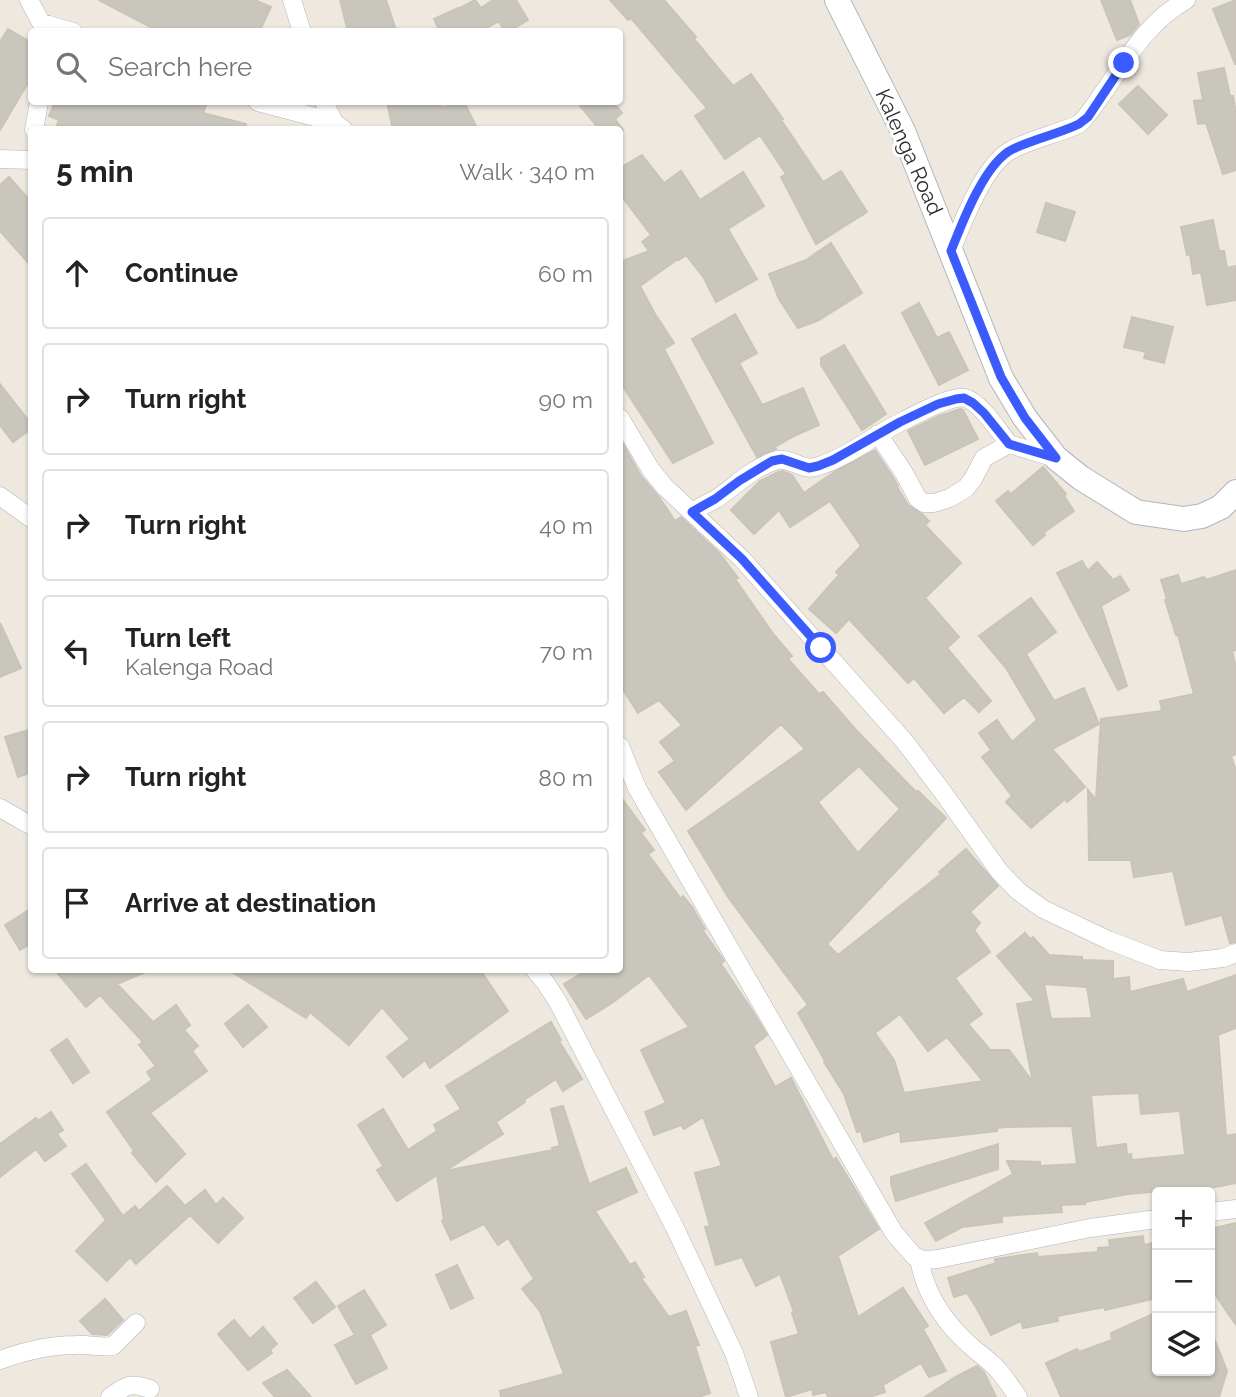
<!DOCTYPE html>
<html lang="en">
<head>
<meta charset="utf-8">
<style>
	:root { --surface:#fff; --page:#f6f6f6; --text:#222; --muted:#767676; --line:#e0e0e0 }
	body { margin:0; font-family:Raleway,sans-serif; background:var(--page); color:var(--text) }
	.controls { position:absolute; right:21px; bottom:21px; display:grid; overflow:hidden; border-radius:7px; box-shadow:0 2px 5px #0004 }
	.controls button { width:63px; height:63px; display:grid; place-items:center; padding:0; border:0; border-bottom:2px solid var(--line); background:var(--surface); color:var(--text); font:35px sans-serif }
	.stop { position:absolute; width:21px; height:21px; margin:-16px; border:5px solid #3b5bff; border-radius:50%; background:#fff }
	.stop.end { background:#3b5bff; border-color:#fff; box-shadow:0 2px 7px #0008 }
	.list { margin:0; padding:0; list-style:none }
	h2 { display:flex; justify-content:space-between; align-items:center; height:91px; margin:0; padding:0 28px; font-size:30px }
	h2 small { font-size:23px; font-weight:400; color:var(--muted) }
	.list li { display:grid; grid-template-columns:46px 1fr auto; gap:21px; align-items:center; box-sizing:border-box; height:112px; margin:0 14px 14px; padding:0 14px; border:2px solid var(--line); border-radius:7px }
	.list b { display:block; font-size:26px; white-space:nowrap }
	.list p { margin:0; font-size:23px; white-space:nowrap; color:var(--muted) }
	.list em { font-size:23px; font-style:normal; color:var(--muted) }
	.icon { flex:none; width:38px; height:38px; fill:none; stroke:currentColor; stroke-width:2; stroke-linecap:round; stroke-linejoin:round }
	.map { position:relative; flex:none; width:1236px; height:1397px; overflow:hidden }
	.search { position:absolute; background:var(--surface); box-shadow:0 2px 5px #0004; left:28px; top:28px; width:595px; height:77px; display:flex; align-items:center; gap:18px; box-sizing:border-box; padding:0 24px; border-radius:7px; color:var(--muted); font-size:26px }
	.panel { position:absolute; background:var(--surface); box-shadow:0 2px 5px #0004; left:28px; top:126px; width:595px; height:847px; border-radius:7px }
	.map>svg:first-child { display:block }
</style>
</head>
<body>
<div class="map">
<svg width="1236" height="1397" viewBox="0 0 1236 1397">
	<rect width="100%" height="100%" fill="#eee8de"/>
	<path fill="#c9c6bd" stroke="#cac4b8" stroke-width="2" fill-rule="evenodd" d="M99 0H255L271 7 259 32H160Z
		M340 0H386L395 27 380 32H348Z
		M475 0 481 8 493 0H516L528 20 508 32H505L499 21 480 32H440L434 19 458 8V9Z
		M610 0H664L696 37 694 39 733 86 751 74 783 119 781 120 823 182 841 171 867 212 816 244 781 177 786 174 760 135 725 159 695 116 707 108 631 18 628 20Z
		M1101 0H1130L1139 24 1130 35 1117 40Z
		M1236 0V64H1235L1213 9Z
		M8 29 32 43V76L0 130V42Z
		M1224 68 1230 96H1233L1236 113V170L1223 174 1206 123 1198 124 1194 101 1203 100 1198 73Z
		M1138 86 1167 115 1148 134 1119 104Z
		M55 102H207L203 113 246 124 245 130H55L59 120 49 116Z
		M387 102H439L442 108 455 102H464L478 130H393Z
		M577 102H613L622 113 615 119 623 130H600Z
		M642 155 664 183 681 171 700 200 743 172 764 206 728 229 757 279 716 302 704 278 686 255 679 260 678 259 640 286 655 314 674 343 664 349 713 443 673 463 620 382V262L649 251 642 242 651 235 620 194V168Z
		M9 177 32 203V267L0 231V185Z
		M1046 203 1075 212 1065 241 1037 232Z
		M1213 220 1219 251H1224L1227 268 1236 266V300L1207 305 1201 272 1193 274 1190 254 1187 255 1181 227Z
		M831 243 862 293 819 320 798 328 779 299 769 274 806 260Z
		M919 303 937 338 949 332 968 370 939 385 902 313Z
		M735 314 757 353 739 363 762 405 803 388 819 425 796 435 775 447 776 449 757 457 692 339Z
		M1132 317 1173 327 1164 363 1144 358 1146 352 1124 347Z
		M844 345 886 414 862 430 821 365V358Z
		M0 384 32 425V428L13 442 0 425Z
		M960 409 963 410 978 439 925 465 908 431 939 416Z
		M620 439 641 476 659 497 675 521 681 517 720 554 738 578 735 579 774 635 792 656 788 659 819 694 823 692 856 730 916 792 918 791 946 818 827 944 838 955 941 874 939 872 966 849 998 886 970 912 980 923 974 930 990 952 955 978 982 1014 968 1024 990 1050H1009L1033 1082 1017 1004 1035 1001 997 956 1025 933 1030 939 1033 937 1049 955 1082 957V960L1113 961V979L1129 977 1130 992 1183 979 1187 992 1236 975V1028L1218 1035 1226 1136 1236 1134V1183L1189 1192H1152L1128 1194 1085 1202V1204L1061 1205 1062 1212 1002 1216V1222L962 1227 936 1241 925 1223 1013 1174 1007 1161 1040 1162V1166L1077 1164 1072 1126 1006 1127 997 1128V1131L901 1142 900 1131 864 1142 861 1131 857 1132 844 1094 824 1062 825 1061 798 1013 808 1005 728 897 688 831 805 749 781 724 686 810 659 772 675 761 660 742 682 725 659 700 638 713 620 685ZM859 766 900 809 858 853 818 802ZM1044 984 1087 987 1092 1018 1051 1019ZM900 1014 928 1051 947 1037 983 1081 904 1093 894 1060 875 1033ZM1139 1093 1141 1114 1180 1111 1185 1155 1132 1160 1131 1154 1127 1155 1126 1144 1096 1148 1091 1095Z
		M875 450 894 479 898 486 897 487 908 505 922 514 929 521 925 525 961 563 925 598 959 637 947 648 991 701 979 712 964 697 944 713 914 678 908 683 849 619 836 633 809 609 839 575 836 572 861 546 830 501 790 527 779 510 754 534 731 510 760 481 778 472 783 471 792 475 804 493 834 472Z
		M1043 467 1066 494 1064 496 1074 511 1043 533 1045 535 1033 545 996 501 1008 491 1011 494Z
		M1082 561 1088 571 1097 562 1113 580 1120 576 1129 590 1101 606 1127 686 1118 690 1057 573Z
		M1236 570V650L1232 651 1236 667V754L1231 756 1236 771V942L1230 943 1222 915 1186 925 1173 871 1134 877 1131 860H1089L1088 790 1096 800 1101 719 1162 711 1160 701 1194 694 1178 635H1176L1165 600 1167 599 1161 580 1178 575 1181 584 1204 577 1206 580Z
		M1031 598 1056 632 1026 654 1054 701 1084 688 1099 724 1052 749 1085 787 1067 802 1065 799 1031 828 1006 802 1012 796 982 757 991 750 979 733 997 720 1012 742 1037 720 1006 668 979 636Z
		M0 623 21 668 0 677Z
		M32 729V772L18 777 5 737Z
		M620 796 645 830 641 833 654 850 648 854 681 899 683 896 692 907 705 929 703 931 724 961 721 964 752 1010 767 1035 753 1046 775 1087 791 1078 833 1160 836 1158 879 1229 838 1256 858 1317 903 1288 928 1326 923 1329 946 1371 929 1377 921 1363 883 1385 885 1392 869 1397H828L826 1392 813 1395 812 1389 786 1397 771 1342 799 1334 792 1313 794 1312 780 1274 756 1286 742 1257 716 1265 705 1227 710 1226 695 1173 722 1166 703 1117 684 1129 681 1125 654 1135 645 1112 666 1103 641 1050 689 1027 649 975 612 1003 586 1019 564 984 587 970H620Z
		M32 908V943L20 950 5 925Z
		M55 970H150L117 984 153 1022 176 1005 190 1025 184 1030 198 1046 192 1051 207 1071 150 1113 185 1154 156 1182 132 1153 134 1151 107 1112 152 1080 147 1072 156 1066 139 1045 143 1042 100 995 86 1007Z
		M229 970H480L508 1011 430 1068 425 1060 403 1077 387 1057 410 1039 382 1007 349 1045 310 1012 306 1018Z
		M248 1005 267 1027 243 1047 225 1024Z
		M551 1022 561 1040 559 1041 582 1079 563 1091 556 1079 524 1100 525 1102 496 1122 503 1134 445 1171 553 1150 552 1148 560 1146 551 1109 563 1106 589 1184 626 1168 637 1192 595 1211 630 1265 635 1262 644 1277 641 1278 669 1317 686 1311 699 1345 695 1346 710 1393 699 1397H501L500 1391 564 1374 540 1311 522 1289 534 1279 508 1238 498 1245 484 1224 451 1240 442 1221 444 1220 437 1175 397 1201 377 1170 383 1166 358 1125 383 1109 408 1150 437 1131 434 1125 461 1109 446 1086Z
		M67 1039 89 1072 73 1083 51 1050Z
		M51 1112 63 1130 57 1134 66 1146 45 1161 36 1149 0 1177V1144L36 1118 38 1121Z
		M998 1144V1169L896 1201 891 1184V1177Z
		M86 1164 123 1216 135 1206 139 1211 167 1186 185 1206 205 1190 216 1205 223 1198 243 1218 218 1243 190 1215 136 1264 130 1257 107 1281 76 1251 106 1220 72 1174Z
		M1236 1223V1325L1210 1287V1229Z
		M1143 1236 1144 1245 1157 1242V1298L1105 1310V1307L1057 1316 1058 1321 1023 1328 1021 1321 991 1335 976 1307 967 1293 954 1297 948 1278 996 1263 995 1259 1037 1253 1038 1257 1098 1252V1248L1110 1247 1109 1240Z
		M457 1265 473 1298 451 1309 436 1275Z
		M316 1282 335 1307 313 1323 294 1298Z
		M364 1290 386 1325 370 1335 387 1368 356 1384 335 1345 355 1335 338 1306Z
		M105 1299 123 1320 107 1335 92 1334 80 1321Z
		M1157 1312V1371H1210V1333H1212L1227 1371 1219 1397H1061L1046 1363 1077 1349 1079 1352 1112 1340 1111 1333Z
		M234 1320 250 1339 263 1327 277 1344 270 1350 272 1353 250 1369 248 1370 218 1334Z
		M977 1366 984 1372 996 1397H925L955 1377Z
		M287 1370 311 1397H275L263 1383Z"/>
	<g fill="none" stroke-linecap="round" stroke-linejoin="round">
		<g stroke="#b2b4c0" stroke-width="19">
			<path id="street" d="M29 0 46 32
				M292 0 302 32
				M42 23 73 32
				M258 102 334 122
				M324 102 334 122 344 130
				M34 130 39 102
				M0 159 31 160
				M951 251C962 224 983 168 1008 152 1027 140 1058 134 1079 124 1090 114 1097 101 1106 89 1130 54 1148 22 1186 0
				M620 418 651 470 665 487 742 559 905 742 942 791 999 871 1018 891 1043 909 1108 940 1160 960 1188 962 1223 958 1236 953
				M878 434 904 473 918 499 924 503H934L950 498 966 488 973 479 984 458 1009 444 1056 458
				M0 496 32 519
				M692 512C700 507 708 503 716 499 735 486 752 469 774 461 788 455 801 471 815 467 844 460 877 433 905 420 917 414 952 395 965 398 981 402 999 432 1009 444
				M620 746 637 788 894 1233 914 1256 924 1260 938 1259 1090 1228 1157 1219
				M0 808 28 824H32
				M535 970 545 982 558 1002 674 1226 734 1353 749 1397
				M1210 1212 1236 1209
				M919 1258C925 1296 946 1325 974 1349 980 1354 986 1358 991 1363 1002 1372 1010 1386 1018 1397
				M0 1360C25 1351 49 1345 75 1345 88 1344 101 1348 113 1346L136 1323
				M110 1397C127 1385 130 1382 150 1389"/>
		</g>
		<g stroke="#b2b4c0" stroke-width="26">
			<path id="secondary" d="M837 0 903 131 1001 378 1025 418 1056 458 1081 478 1136 512 1184 519 1202 516 1221 507 1236 492"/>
		</g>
		<use href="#street" stroke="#fff" stroke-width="18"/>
		<use href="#secondary" stroke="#fff" stroke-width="24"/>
	</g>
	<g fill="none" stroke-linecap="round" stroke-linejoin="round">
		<path stroke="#3b5bff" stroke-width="9" d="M821 648 742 559 692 512 715 499 739 481 772 461 782 459 809 468 818 466 833 460 900 422 938 404 956 399 964 398 973 403 984 413 1009 444 1056 458 1025 418 1001 377 951 251C962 223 985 162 1013 149 1034 139 1058 134 1079 124L1088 117 1124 63"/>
	</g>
	<g text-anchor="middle" stroke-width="6" stroke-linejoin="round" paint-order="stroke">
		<g font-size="21" fill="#2c2c2c" stroke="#fff">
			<text transform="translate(909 152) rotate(66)" y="7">Kalenga Road</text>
		</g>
	</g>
</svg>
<div class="controls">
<button>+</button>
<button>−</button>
<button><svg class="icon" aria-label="layers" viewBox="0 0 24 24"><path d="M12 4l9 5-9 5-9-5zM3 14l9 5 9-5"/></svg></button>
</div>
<div class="stop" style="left:821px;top:648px"></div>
<div class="stop end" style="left:1124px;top:63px"></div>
<div class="search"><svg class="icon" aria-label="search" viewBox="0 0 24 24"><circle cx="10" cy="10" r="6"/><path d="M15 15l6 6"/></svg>Search here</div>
<section class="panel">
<h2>5 min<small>Walk · 340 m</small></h2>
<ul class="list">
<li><svg class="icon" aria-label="ahead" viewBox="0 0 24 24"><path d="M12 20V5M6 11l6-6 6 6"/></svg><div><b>Continue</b></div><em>60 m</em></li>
<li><svg class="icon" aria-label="right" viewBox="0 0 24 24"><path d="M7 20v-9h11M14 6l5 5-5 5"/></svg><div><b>Turn right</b></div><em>90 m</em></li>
<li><svg class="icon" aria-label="right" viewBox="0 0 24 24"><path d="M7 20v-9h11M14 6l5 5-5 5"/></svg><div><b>Turn right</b></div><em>40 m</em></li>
<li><svg class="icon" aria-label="left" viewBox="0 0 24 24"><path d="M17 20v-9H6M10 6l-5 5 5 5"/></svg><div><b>Turn left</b><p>Kalenga Road</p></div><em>70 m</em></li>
<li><svg class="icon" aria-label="right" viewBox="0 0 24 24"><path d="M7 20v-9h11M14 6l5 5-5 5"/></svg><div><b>Turn right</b></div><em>80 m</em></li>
<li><svg class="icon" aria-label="arrive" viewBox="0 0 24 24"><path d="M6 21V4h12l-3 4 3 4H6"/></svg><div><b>Arrive at destination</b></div></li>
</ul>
</section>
</div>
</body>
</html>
